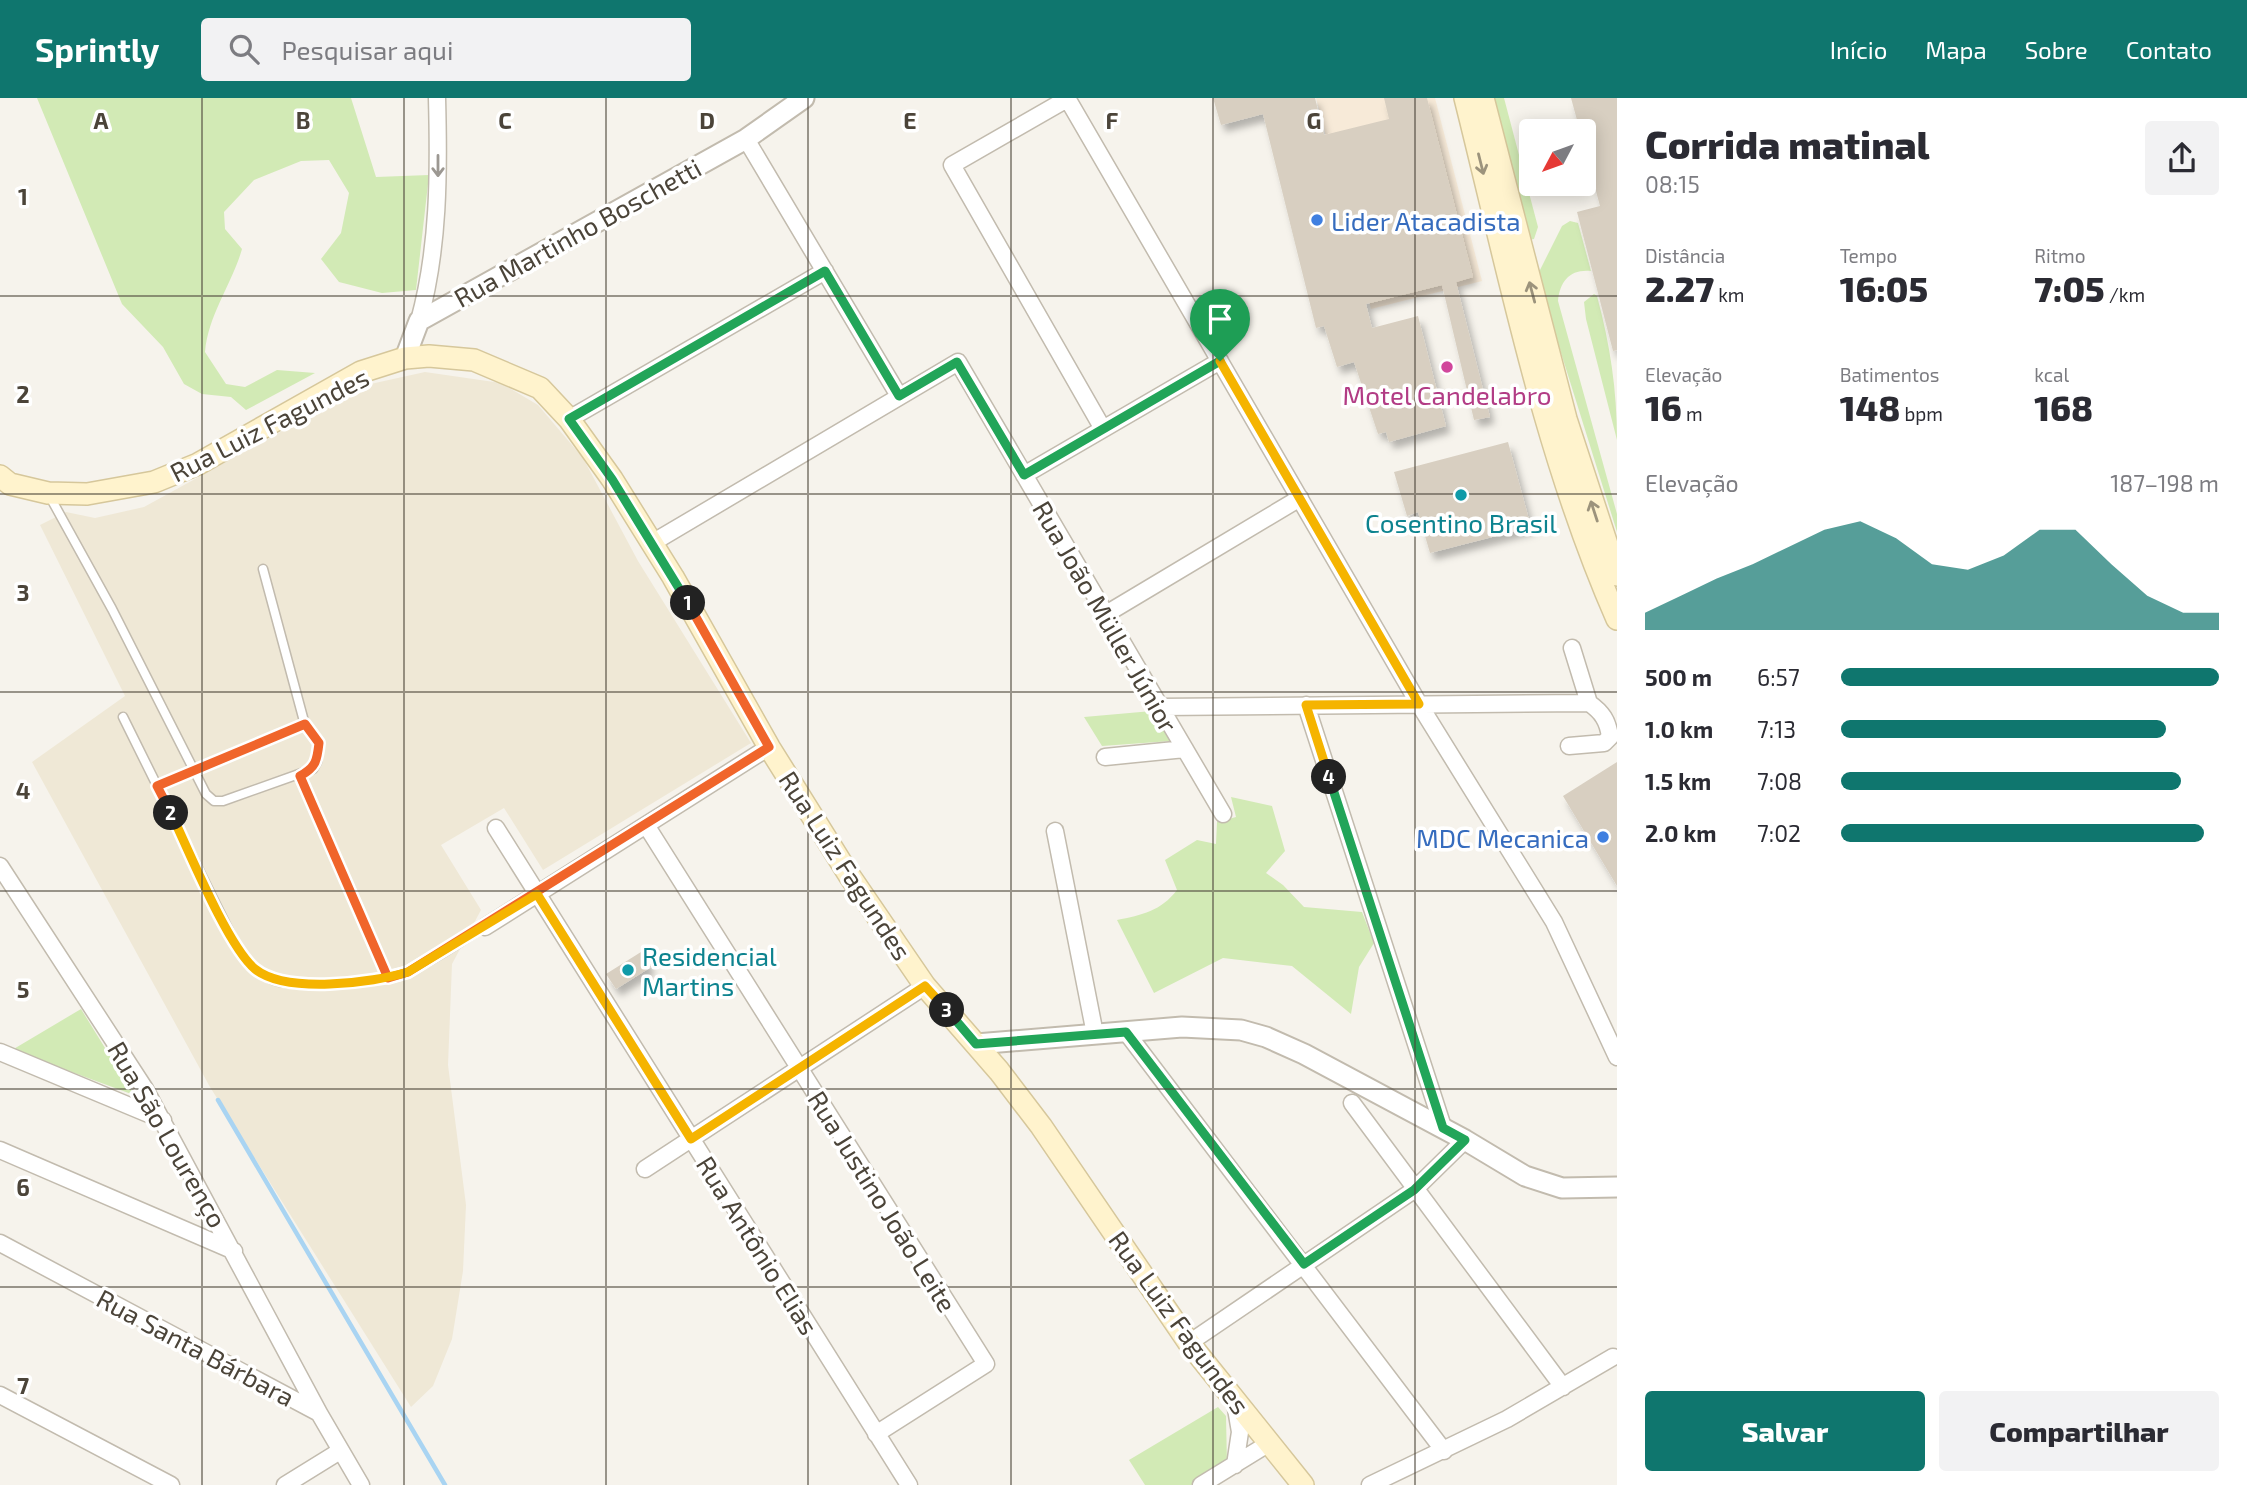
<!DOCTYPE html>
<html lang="pt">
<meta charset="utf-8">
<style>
:root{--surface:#fff;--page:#f2f2f3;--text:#2b2b33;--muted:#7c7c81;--accent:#0f766e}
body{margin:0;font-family:"Exo 2",sans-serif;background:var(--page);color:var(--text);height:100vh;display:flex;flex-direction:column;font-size:26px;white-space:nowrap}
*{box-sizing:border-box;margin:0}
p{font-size:23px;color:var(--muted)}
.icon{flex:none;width:38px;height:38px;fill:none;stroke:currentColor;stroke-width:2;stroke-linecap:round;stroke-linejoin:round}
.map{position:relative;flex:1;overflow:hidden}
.side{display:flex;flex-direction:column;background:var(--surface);width:630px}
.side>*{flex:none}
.needle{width:46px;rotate:229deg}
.tools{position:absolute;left:1519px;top:21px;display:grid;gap:14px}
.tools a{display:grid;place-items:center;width:77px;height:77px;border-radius:7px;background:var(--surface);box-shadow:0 4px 18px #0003;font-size:35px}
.pin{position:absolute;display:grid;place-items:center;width:60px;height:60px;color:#fff;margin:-72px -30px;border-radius:50% 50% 50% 0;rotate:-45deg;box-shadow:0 0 7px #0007}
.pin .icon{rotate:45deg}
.km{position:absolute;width:35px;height:35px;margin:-18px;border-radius:50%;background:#222;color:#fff;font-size:19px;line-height:35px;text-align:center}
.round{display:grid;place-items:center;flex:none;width:74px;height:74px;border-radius:7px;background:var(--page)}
.overview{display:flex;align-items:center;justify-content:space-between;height:119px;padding:0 28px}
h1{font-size:38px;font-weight:800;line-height:52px}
.figures{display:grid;grid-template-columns:repeat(3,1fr);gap:10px;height:119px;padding:7px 28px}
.figures div{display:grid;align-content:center}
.figures b{font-size:35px;font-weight:800}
.figures small{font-size:19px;font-weight:400}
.figures p{font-size:19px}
.chart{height:196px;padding:14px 28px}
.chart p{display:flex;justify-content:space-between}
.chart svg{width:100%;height:126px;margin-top:7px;fill:var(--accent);opacity:.7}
.action{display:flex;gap:14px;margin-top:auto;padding:14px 28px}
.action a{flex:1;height:80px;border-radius:7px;background:var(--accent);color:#fff;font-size:28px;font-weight:800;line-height:80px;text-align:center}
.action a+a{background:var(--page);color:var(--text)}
ul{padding:0 28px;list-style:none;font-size:23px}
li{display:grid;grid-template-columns:112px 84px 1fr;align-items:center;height:52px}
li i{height:18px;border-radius:9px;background:var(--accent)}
header{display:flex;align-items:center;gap:42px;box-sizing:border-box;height:98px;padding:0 35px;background:var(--accent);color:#fff}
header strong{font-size:33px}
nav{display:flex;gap:38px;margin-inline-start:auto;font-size:24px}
.search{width:490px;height:63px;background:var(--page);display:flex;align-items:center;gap:18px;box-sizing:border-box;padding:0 24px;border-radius:7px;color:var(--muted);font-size:26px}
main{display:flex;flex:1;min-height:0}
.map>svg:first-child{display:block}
.commercial{fill:#f7ead8}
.education{fill:#efe8d6}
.green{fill:#d2eab5}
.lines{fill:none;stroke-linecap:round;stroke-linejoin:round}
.stream{stroke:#a9d4f2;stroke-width:4.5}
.building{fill:#d8cfc1;filter:url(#shadow)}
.service-casing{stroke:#c2bbae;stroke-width:11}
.minor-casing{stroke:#c2bbae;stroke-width:19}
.tertiary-casing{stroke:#c2bbae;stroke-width:23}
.secondary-casing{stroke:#d6c79b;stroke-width:24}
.service{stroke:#fff;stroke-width:8}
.minor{stroke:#fff;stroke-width:16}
.tertiary{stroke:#fff;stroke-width:19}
.secondary{stroke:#fff3cd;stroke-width:21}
.oneway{stroke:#9c937c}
.oneway2{stroke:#9c9892}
.split-1-casing{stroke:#fff;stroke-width:14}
.split-2-casing{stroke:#fff;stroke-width:14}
.split-3-casing{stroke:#fff;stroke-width:14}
.split-4-casing{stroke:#fff;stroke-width:14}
.split-5-casing{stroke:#fff;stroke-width:14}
.split-1{stroke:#22a559;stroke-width:9}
.split-2{stroke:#f0652b;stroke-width:9}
.split-3{stroke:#f5b400;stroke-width:9}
.split-4{stroke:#22a559;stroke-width:9}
.split-5{stroke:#f5b400;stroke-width:9}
.grid{fill:none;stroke:#4b4439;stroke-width:2;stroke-opacity:0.55}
.shop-dot{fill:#3f7fe0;stroke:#fff;stroke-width:2.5}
.hotel-dot{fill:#d1479c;stroke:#fff;stroke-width:2.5}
.culture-dot{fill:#0f9aa8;stroke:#fff;stroke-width:2.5}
.labels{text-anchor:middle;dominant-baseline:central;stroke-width:7;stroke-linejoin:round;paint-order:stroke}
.shop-label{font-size:26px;fill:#366cbe;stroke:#fff;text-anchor:start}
.street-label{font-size:26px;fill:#4b4439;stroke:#fff}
.hotel-label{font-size:26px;fill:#b23c85;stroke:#fff}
.culture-label{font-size:26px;fill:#0d838f;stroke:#fff}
.grid-label{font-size:23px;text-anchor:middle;font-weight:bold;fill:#4b4439;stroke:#fff;stroke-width:7;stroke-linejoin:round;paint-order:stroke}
</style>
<header>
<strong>Sprintly</strong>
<div class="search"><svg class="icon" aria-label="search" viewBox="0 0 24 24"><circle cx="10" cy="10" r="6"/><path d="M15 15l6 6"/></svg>Pesquisar aqui</div>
<nav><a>Início</a><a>Mapa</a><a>Sobre</a><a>Contato</a></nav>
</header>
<main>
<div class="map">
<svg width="1617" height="1387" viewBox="0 0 1617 1387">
<defs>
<filter id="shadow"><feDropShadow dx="4.5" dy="7" stdDeviation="3.5" flood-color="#0004"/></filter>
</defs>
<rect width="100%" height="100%" fill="#f6f3ec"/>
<!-- commercial -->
<path class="commercial" d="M1316,0H1435L1482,183L1371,211Z"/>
<!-- education -->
<path class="education" d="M425,274L501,285L538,307L583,360L638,463L751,645L543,772L504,710L441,747L481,812L452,866L448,967L466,1107L463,1173L452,1241L433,1288L411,1309L210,989L32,664L125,598L40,427L66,414L95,420L144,409L366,287Z"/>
<!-- green -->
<path class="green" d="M37,0H351L376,79L429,77L416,192L382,195L339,184L321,161L341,135L349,95L329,62L301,63L254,82L224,114L225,131L242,151C232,186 208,217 205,254L226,286L245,289L277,272L315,275L246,312L231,299L202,296L184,286L163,249L122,206Z
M1490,0H1504L1538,129L1534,141L1529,142Z
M1570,123L1578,125L1591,173C1570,171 1560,183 1558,203L1617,416V434L1537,178L1562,128Z
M1594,196L1597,198C1610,246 1617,292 1617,342L1586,221L1584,204Z
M1152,613L1171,643L1102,648L1084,619Z
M1231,699L1272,708L1285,753L1266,775L1283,787L1304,809L1362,814L1374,845L1359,869L1351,916L1292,868L1223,860L1154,895L1117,822C1142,817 1161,813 1177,792L1165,762L1197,742L1216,746L1217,724L1236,719Z
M81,911L134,997L12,952Z
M1218,1309L1226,1318L1227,1367L1191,1387H1145L1129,1362Z"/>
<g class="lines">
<!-- stream -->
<path class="stream" d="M218,1002L445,1387"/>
</g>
<!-- building -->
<path class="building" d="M1213,0H1315L1324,37L1389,21L1384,0H1427L1473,179L1456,184L1490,319L1474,322L1442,187L1366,206L1372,230L1418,218L1446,328L1389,344L1386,334L1378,336L1354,264L1337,269L1324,228L1316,230L1263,16L1221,27Z
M1571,0H1617V252L1613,253L1577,114L1600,108L1584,48V33H1580Z
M1508,344L1531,429L1430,455L1418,414L1407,418L1394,374Z
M1617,664V788L1563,698Z
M641,854L651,869L616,891L606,876Z"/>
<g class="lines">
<!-- service casing -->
<g class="service-casing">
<path id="service" d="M49,397L112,511L206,696L214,703H223L313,671L317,664L319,645L305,627
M123,619L238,851C248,863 258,876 273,882C295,891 384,883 406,874C433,864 460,843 485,829
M300,678L388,880
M157,688L305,627L263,471"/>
</g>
<!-- minor casing -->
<g class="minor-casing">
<path id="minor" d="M1067,0L1419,606L1554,824L1617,959
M1067,1L952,67L1103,331
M746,41L899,298
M419,223C439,150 439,75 437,0
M569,321L825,173
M1024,377L1220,263
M652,445L958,264L1223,716
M1106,516L1300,400
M1572,550L1589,605
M1306,607L1443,1029
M1160,609L1589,605C1602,614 1608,623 1610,639L1604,645L1569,648
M1105,659L1185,651
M646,727L986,1266L876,1336
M496,730L909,1387
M1055,733L1095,936
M0,768L145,991L319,1315
M485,829L769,649
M1126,934L1444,1353
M0,954L163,1022
M1352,1005L1563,1289
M0,1052L234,1153
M645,1071L925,888
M0,1145L319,1315L361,1387
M1189,1245L1414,1092L1465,1042
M0,1297L171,1387
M1235,1367L1240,1334L1235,1305
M285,1387L340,1353
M1201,1387L1271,1344
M1370,1387L1507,1321L1613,1259"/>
</g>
<!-- tertiary casing -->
<g class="tertiary-casing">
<path id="tertiary" d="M405,260L419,223L746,41L804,0
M976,946L1182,929L1241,932L1266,939L1304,956L1465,1042L1525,1078L1562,1090L1617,1089"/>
</g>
<!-- secondary casing -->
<g class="secondary-casing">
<path id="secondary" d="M1465,0C1509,175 1544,355 1617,521
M1483,0L1566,321L1617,477
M0,378L10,386L48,395L87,396L154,384L198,366L361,274L405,260L429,258L474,262L540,290L569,321L612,381L673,479L769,649L849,777L925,888L999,973L1041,1028L1189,1245L1303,1387"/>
</g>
<!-- service -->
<use href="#service" class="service"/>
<!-- minor -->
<use href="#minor" class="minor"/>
<!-- tertiary -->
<use href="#tertiary" class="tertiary"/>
<!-- secondary -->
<use href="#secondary" class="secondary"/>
</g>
<!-- one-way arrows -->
<defs><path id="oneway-shaft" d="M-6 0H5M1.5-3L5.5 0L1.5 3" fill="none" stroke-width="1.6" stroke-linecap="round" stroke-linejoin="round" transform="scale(1.75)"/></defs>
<g class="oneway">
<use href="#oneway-shaft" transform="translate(1481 66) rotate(76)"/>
<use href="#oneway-shaft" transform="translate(1532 194) rotate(-105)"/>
<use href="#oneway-shaft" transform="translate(1594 413) rotate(-108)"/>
</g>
<use class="oneway2" href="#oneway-shaft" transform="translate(438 68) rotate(90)"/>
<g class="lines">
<!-- split-1 casing -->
<g class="split-1-casing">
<path id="split-1" d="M688,505L612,381L569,321L825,173L899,298L957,264L1024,377L1220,263"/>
</g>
<!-- split-2 casing -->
<g class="split-2-casing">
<path id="split-2" d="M171,715L157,688L305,626L319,645C317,663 316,669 300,678L388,880L408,874L769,649L688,505"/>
</g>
<!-- split-3 casing -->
<g class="split-3-casing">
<path id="split-3" d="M171,715C188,751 228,849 255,871C286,896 372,885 408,874L537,796L691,1041L925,888L947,912"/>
</g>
<!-- split-4 casing -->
<g class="split-4-casing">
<path id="split-4" d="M947,912L976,946L1126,934L1304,1166L1414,1092L1465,1042L1443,1030L1329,679"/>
</g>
<!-- split-5 casing -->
<g class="split-5-casing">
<path id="split-5" d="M1220,263L1419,606L1306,607L1329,679"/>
</g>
<!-- split-1 -->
<use href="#split-1" class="split-1"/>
<!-- split-2 -->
<use href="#split-2" class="split-2"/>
<!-- split-3 -->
<use href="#split-3" class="split-3"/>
<!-- split-4 -->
<use href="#split-4" class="split-4"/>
<!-- split-5 -->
<use href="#split-5" class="split-5"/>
</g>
<!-- grid -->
<path class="grid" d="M202,0V1387M404,0V1387M606,0V1387M808,0V1387M1011,0V1387M1213,0V1387M1415,0V1387M0,198H1617M0,396H1617M0,594H1617M0,793H1617M0,991H1617M0,1189H1617"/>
<!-- markers -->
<g class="shop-dot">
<circle cx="1317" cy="122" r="7"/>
<circle cx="1603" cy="739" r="7"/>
</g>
<circle class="hotel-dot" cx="1447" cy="269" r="7"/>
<g class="culture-dot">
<circle cx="1461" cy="397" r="7"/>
<circle cx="628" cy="872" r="7"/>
</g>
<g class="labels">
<!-- shop labels -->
<g class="shop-label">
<text x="1331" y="122">Lider Atacadista</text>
<text x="1589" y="739" text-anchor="end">MDC Mecanica</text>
</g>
<!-- street labels -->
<g class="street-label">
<text transform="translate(577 134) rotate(-29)">Rua Martinho Boschetti</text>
<text transform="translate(269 326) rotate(-27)">Rua Luiz Fagundes</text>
<text transform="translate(1106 518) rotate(60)">Rua João Müller Júnior</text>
<text transform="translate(846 767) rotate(57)">Rua Luiz Fagundes</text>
<text transform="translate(168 1036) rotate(60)">Rua São Lourenço</text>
<text transform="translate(883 1103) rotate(58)">Rua Justino João Leite</text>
<text transform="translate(758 1147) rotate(58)">Rua Antônio Elias</text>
<text transform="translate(1180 1224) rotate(54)">Rua Luiz Fagundes</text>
<text transform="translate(196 1249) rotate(28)">Rua Santa Bárbara</text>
</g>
<!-- hotel labels -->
<g class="hotel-label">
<text x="1447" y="296">Motel Candelabro</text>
</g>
<!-- culture labels -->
<g class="culture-label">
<text x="1461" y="424">Cosentino Brasil</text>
<text x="642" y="857" text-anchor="start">Residencial<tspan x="642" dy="30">Martins</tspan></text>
</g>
</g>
<g class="grid-label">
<text x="101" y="31">A</text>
<text x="303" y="31">B</text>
<text x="505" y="31">C</text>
<text x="707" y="31">D</text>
<text x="910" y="31">E</text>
<text x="1112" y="31">F</text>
<text x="1314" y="31">G</text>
<text x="23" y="107">1</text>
<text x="23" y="305">2</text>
<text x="23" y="503">3</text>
<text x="23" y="701">4</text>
<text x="23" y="900">5</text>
<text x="23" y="1098">6</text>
<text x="23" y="1296">7</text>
</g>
</svg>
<div class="tools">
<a><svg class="needle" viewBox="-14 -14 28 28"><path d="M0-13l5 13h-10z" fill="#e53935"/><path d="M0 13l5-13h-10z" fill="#7c7c81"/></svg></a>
</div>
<div class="pin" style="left:1220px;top:263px;background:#1e9e55"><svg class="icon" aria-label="arrive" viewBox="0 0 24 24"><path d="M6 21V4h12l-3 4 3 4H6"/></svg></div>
<b class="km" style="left:688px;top:505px">1</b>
<b class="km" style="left:171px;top:715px">2</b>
<b class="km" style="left:947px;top:912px">3</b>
<b class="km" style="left:1329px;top:679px">4</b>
</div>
<section class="side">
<div class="overview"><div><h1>Corrida matinal</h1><p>08:15</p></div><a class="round"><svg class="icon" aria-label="share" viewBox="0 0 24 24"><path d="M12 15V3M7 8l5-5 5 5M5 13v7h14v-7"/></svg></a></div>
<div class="figures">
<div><p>Distância</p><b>2.27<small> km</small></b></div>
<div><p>Tempo</p><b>16:05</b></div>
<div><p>Ritmo</p><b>7:05<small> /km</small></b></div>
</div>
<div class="figures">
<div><p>Elevação</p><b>16<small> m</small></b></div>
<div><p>Batimentos</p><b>148<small> bpm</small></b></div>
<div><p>kcal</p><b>168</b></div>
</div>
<div class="chart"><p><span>Elevação</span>187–198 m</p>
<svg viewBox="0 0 160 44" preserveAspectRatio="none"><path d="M0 44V38L10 32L20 26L30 21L40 15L50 9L60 6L70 12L80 21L90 23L100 18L110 9L120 9L130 21L140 32L150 38L160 38V44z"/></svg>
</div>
<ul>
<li><b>500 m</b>6:57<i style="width:100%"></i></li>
<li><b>1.0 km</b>7:13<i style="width:86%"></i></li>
<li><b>1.5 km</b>7:08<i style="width:90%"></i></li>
<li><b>2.0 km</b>7:02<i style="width:96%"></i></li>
</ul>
<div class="action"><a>Salvar</a><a>Compartilhar</a></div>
</section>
</main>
